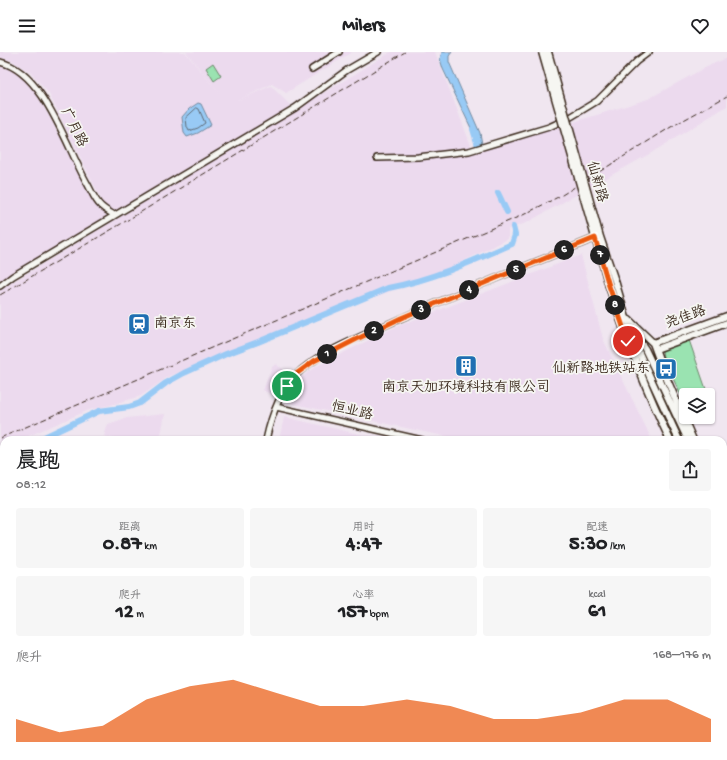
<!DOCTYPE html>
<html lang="zh">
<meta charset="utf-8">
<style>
:root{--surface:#fff;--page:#f6f6f6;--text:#202124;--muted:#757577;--accent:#ea580c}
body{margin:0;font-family:"Gochi Hand","LXGW WenKai TC",sans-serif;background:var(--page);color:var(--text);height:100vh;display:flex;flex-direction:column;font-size:15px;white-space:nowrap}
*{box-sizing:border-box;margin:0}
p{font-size:13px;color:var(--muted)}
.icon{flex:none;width:22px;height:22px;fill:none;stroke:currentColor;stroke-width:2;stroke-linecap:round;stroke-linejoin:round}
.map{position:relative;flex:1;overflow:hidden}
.panel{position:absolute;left:0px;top:384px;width:727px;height:324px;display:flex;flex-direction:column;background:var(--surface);border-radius:12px 12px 0 0;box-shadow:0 1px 3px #0004}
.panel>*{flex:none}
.tools{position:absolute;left:679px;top:336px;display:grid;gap:8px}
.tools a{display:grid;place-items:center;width:36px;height:36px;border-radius:4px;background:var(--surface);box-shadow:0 1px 3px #0004;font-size:20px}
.pin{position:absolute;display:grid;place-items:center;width:34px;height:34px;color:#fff;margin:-17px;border:2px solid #fff;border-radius:50%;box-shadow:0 1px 4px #0007}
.km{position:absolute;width:20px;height:20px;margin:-10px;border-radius:50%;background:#222;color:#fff;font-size:11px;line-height:20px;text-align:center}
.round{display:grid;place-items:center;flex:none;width:42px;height:42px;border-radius:4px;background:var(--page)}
.headline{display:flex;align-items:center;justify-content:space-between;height:68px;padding:0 16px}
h1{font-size:22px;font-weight:700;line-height:30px}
.metrics{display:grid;grid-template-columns:repeat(3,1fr);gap:6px;height:68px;padding:4px 16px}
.metrics div{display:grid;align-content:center;border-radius:4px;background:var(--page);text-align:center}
.metrics b{font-size:20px;font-weight:700}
.metrics small{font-size:11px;font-weight:400}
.metrics p{font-size:11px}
.chart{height:112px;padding:8px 16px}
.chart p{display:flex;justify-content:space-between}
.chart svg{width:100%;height:72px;margin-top:4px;fill:var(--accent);opacity:.7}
header{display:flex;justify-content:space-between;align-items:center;height:52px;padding:0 16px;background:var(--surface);font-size:18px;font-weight:700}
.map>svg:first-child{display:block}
.built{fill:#ecdaee}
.green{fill:#9ae3b1;stroke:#6a8668}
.water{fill:#98caf5;stroke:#738a9f}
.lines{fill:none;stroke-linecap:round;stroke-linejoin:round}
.shore{stroke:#606a74;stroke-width:1}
.river{stroke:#98caf5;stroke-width:6}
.major-tunnel{stroke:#ccc0c6;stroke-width:6;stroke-dasharray:6 3;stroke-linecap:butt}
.minor-casing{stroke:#3b2a1e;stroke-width:8}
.major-casing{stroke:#3b2a1e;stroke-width:9}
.minor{stroke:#f6f6f2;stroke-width:5}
.major{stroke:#f6f6f2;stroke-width:6}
.rail{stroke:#3b2a1e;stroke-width:1;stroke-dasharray:6 3;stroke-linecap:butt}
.major-bridge-casing{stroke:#3b2a1e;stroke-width:9;stroke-linecap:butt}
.major-bridge{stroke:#f6f6f2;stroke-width:6}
.route-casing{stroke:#fff;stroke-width:8}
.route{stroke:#ea580c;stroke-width:5}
.labels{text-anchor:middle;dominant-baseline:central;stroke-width:3.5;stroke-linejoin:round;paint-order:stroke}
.street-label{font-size:14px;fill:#3b2a1e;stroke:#f6f6f2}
.poi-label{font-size:14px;fill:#3b2a1e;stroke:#f6f6f2;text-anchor:start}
</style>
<header><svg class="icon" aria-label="menu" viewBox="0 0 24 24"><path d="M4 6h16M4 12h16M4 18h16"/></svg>Milers<svg class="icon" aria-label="heart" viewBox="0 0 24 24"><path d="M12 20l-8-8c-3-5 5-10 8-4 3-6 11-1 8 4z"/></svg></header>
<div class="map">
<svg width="727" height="708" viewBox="0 0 727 708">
<rect width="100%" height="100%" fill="#f0e6f0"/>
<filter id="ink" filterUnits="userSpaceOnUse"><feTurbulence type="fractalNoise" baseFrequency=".025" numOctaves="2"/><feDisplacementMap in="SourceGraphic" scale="8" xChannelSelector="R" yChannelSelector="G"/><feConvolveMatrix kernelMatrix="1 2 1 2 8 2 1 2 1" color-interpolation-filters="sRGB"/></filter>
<g filter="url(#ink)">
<!-- built -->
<path class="built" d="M0,0H185L220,42L186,0H352L286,41L272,32L238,48L271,34L293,56L185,121L116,159L104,153L49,42L32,22L11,8L0,6Z
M391,0H435L473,99L487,97L648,47L708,14L727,6V54L651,101L526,171L508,177V187L432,225L327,261L168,325L141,344L111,353L89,358L19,388H4V398L0,400V238Z
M0,12L18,21L31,33L43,53L80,123L108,166L0,232Z
M581,203L603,287L652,388H462L285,350L297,328L315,315L393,276Z
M276,312L286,320L270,342L263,338L272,315Z
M165,362L160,388H119L104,384L108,372L127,366Z
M284,365L385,388H279Z
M723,525L727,533V649L723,648Z
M0,604H4V704H40V708H0Z
M723,701L727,703V708H452L453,704H723Z
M216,704H433L432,708H215Z"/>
<!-- green -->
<path class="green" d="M213,11L221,24L214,29L206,16Z
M689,288L708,343H686V354L663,305L662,299L665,295Z"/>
<!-- water -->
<path class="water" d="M442,0H452L449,4V10L480,81L482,92L480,95L443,17L440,7Z
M198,51L201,52L211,73L198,81L187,85L184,81L182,65L189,57Z"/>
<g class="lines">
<!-- shore -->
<path class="shore" d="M197,56L199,57L205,71L198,76L189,79L187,75L186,66Z"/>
<!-- river -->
<path class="river" d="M473,77L478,94
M498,141L507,160
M38,388L99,359L129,355L140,351L166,331L184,321L226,302L258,290L388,236C431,228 471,210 512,192L515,183L513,175
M0,410L4,407"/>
<!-- major-tunnel -->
<path class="major-tunnel" d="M723,671L727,673
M723,681L727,682"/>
<!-- minor casing -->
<g class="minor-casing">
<path id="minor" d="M0,10C44,20 66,94 87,131C91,138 95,149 101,154C105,158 110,160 114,163
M312,17L339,0
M377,106L418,105L469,99L549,75L569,66L597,49L637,9L649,0
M0,234L13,224L295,56L347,18L378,0
M276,355L422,388
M266,388C271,365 279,340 296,323C314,304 351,289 375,278C447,245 522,216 595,186
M0,489L4,490
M0,506L4,507
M199,708L200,704
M444,708V704"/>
</g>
<!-- major casing -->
<g class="major-casing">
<path id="major" d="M616,232L626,266L633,280L645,297L688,388
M609,234C626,286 646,338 670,388
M629,268L653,291L663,318L693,388
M628,277L679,388
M653,291L727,264
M656,297L727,271
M723,454L727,463
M723,462L727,470
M0,495L4,496
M723,498L727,507
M0,501L4,502
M723,658L727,659
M723,665L727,666
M723,691L727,692"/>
</g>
<!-- minor -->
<use href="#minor" class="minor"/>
<!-- major -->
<use href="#major" class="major"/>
<!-- rail -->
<path class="rail" d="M0,243L126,169L405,0
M0,386L523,163L562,143L671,75L727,44"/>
<!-- major-bridge casing -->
<g class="major-bridge-casing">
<path id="major-bridge" d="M542,0L609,234
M548,0L600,185L616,232
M723,483L727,491"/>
</g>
<!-- major-bridge -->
<use href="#major-bridge" class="major-bridge"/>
</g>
</g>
<g class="lines" filter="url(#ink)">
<!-- route casing -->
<g class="route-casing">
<path id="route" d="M287,334L296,322L314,309L357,287L401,266L499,225L595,186L609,234L628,289"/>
</g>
<!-- route -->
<use href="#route" class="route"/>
</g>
<!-- icons -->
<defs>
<g id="station-square" transform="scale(1.15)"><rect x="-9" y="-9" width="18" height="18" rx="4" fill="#1f6fb2" stroke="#f6f6f2"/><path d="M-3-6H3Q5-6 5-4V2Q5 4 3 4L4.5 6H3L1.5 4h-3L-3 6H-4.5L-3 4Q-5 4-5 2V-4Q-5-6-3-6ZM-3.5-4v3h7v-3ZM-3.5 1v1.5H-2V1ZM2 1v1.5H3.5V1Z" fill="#fff"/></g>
<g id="building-square" transform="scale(1.15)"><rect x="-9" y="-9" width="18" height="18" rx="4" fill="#1f6fb2" stroke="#f6f6f2"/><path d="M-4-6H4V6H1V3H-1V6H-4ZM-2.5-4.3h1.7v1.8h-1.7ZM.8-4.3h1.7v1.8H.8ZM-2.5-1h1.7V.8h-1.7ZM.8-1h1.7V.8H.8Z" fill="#fff"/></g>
<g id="bus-square" transform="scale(1.15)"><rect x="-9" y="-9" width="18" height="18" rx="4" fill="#1f6fb2" stroke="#f6f6f2"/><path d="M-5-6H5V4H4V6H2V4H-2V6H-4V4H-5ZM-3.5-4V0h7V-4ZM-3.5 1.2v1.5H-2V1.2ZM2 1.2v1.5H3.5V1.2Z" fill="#fff"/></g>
</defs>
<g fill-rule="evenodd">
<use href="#station-square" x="139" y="272"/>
<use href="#building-square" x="466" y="314"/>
<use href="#bus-square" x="666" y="317"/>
</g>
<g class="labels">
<!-- street labels -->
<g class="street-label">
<text transform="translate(73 76) rotate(63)">广月路</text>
<text transform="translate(596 130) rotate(74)">仙新路</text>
<text transform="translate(686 266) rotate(-20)">尧佳路</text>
<text transform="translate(352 360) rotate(13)">恒业路</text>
</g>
<!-- poi labels -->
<g class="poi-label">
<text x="154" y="272">南京东</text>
<text x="650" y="317" text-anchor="end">仙新路地铁站东</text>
<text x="466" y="336" text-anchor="middle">南京天加环境科技有限公司</text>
</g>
</g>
</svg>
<div class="tools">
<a><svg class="icon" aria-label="layers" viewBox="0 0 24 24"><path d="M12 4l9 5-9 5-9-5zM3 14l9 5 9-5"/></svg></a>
</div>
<div class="pin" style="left:287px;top:334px;background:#1e9e55"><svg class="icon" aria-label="arrive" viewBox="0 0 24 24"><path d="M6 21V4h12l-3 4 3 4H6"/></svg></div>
<div class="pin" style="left:628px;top:289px;background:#d93025"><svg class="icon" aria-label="check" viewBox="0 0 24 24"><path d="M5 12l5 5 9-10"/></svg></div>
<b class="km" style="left:327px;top:302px">1</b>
<b class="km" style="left:374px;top:279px">2</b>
<b class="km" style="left:421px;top:258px">3</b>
<b class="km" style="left:469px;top:238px">4</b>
<b class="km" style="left:516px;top:218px">5</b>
<b class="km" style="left:564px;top:198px">6</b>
<b class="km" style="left:600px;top:203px">7</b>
<b class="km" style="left:615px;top:253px">8</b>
<section class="panel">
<div class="headline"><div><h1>晨跑</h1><p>08:12</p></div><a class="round"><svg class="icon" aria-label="share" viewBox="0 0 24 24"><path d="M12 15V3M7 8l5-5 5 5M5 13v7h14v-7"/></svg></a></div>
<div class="metrics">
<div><p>距离</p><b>0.87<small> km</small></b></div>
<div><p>用时</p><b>4:47</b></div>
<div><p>配速</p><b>5:30<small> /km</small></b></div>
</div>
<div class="metrics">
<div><p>爬升</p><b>12<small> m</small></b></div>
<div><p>心率</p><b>157<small> bpm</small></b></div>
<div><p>kcal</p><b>61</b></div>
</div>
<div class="chart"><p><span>爬升</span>168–176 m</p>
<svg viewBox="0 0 160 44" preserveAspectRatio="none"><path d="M0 44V30L10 38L20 34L30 18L40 10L50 6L60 14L70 22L80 22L90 18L100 22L110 30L120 30L130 26L140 18L150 18L160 30V44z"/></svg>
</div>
</section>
</div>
